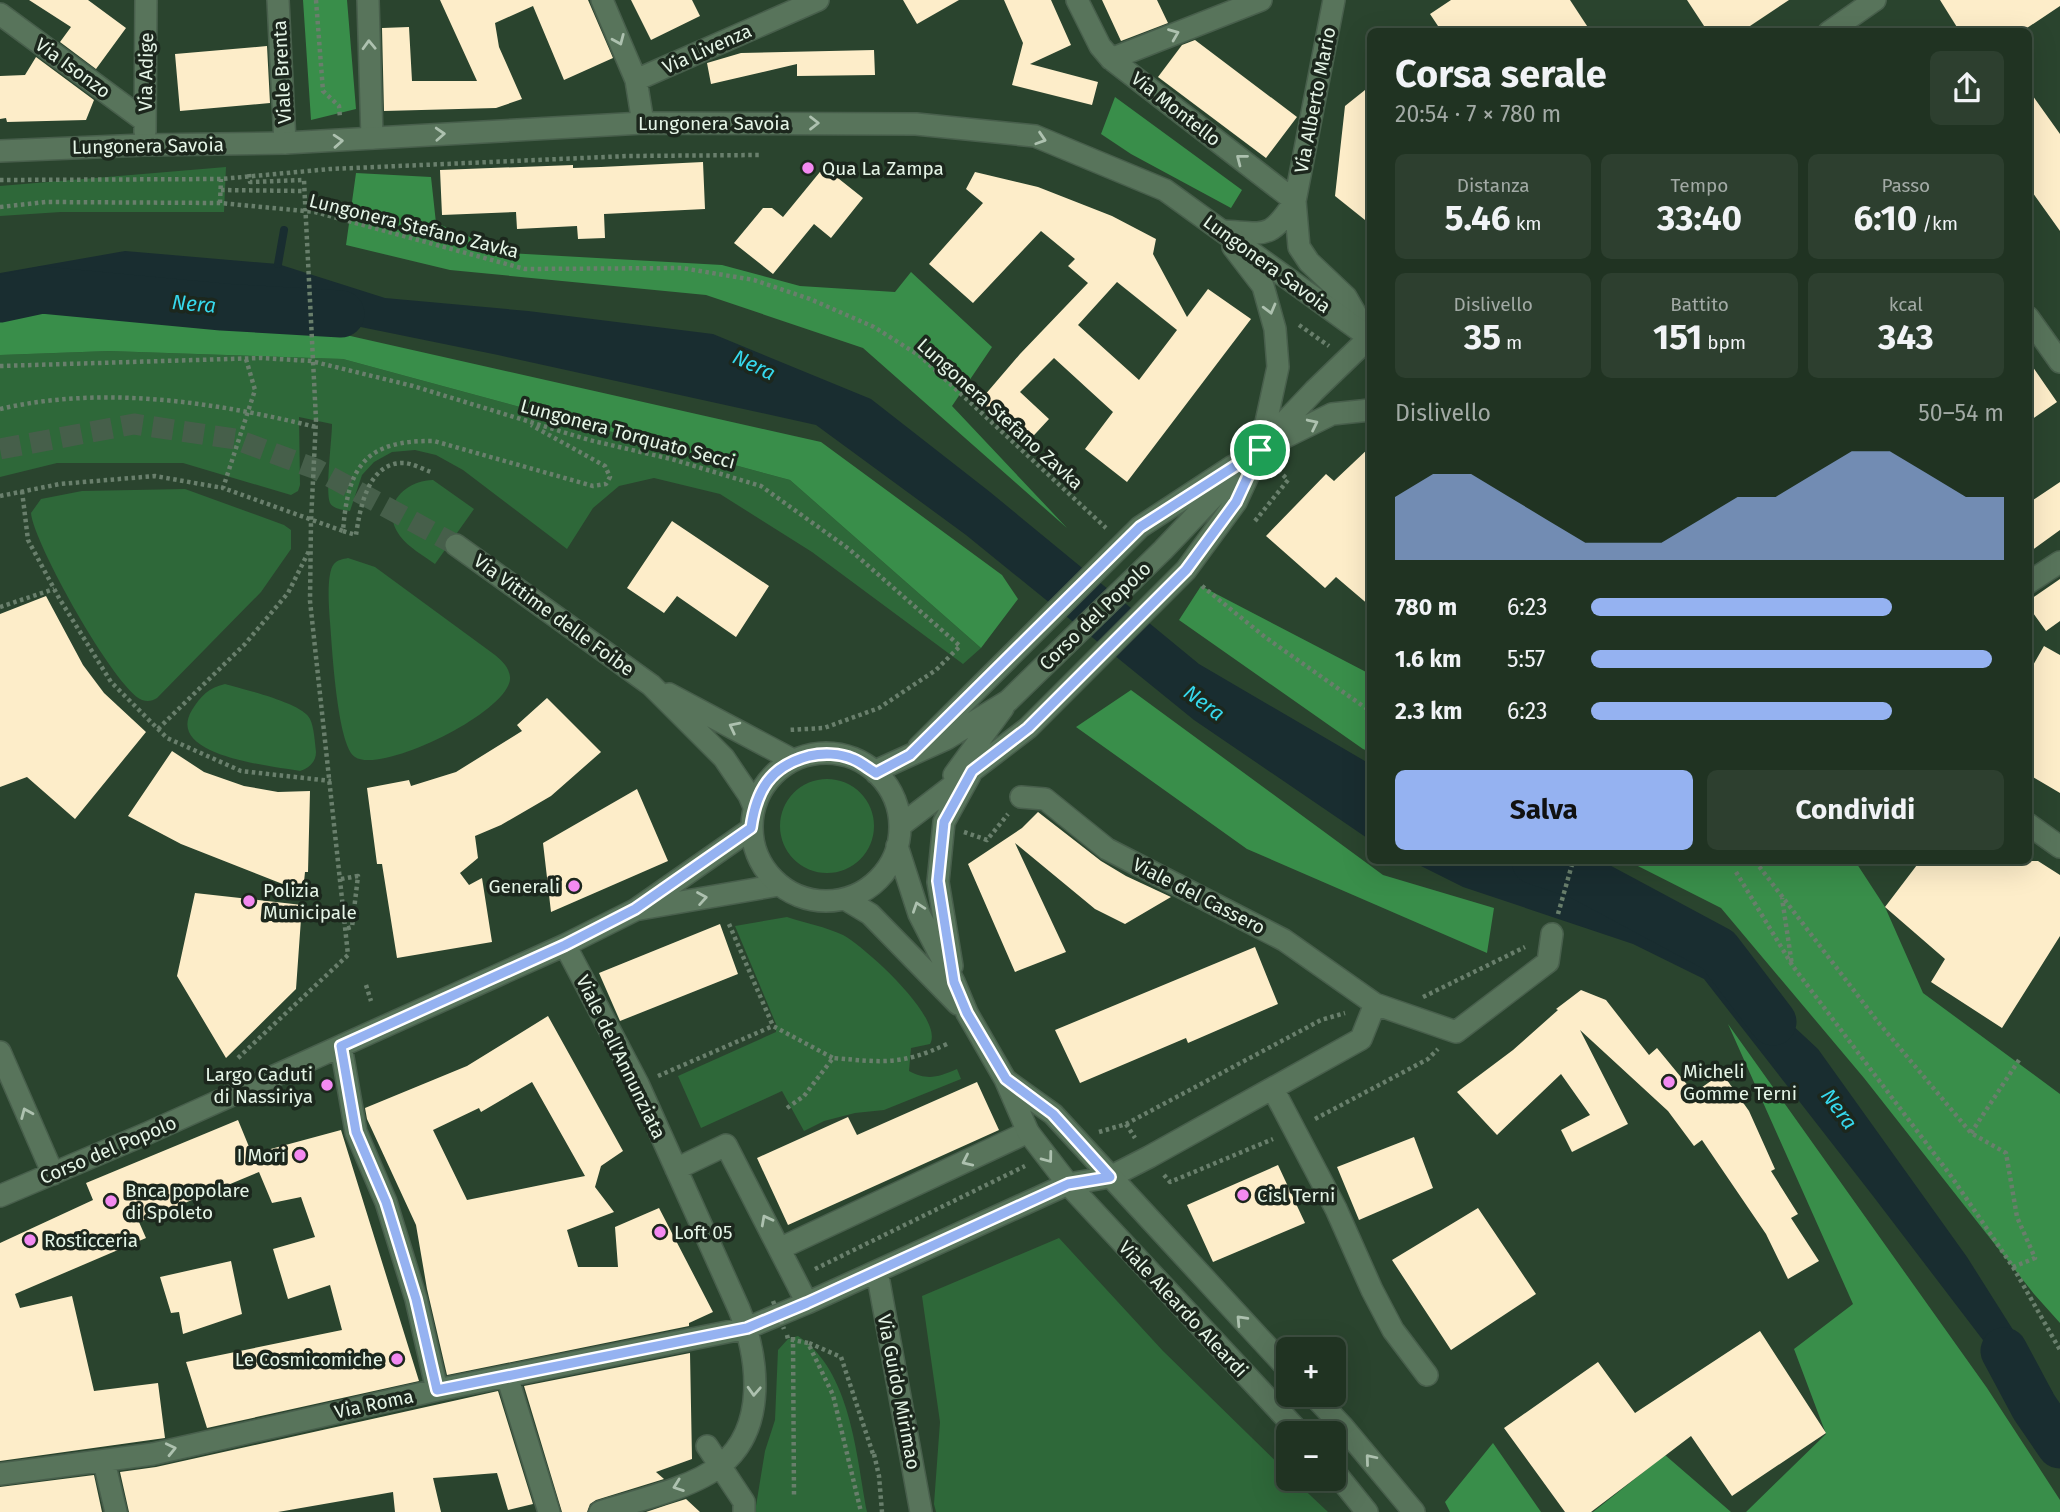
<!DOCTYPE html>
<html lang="it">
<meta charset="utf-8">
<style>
:root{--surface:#203322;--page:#2d3f2f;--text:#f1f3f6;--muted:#a2aaa5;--line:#3d4e40;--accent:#95b2f1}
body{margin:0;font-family:"Fira Sans",sans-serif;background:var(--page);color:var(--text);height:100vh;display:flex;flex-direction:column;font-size:26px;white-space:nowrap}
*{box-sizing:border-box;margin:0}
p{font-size:23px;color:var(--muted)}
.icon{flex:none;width:38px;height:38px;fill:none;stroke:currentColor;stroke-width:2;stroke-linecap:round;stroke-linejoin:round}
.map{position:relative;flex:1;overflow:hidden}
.drawer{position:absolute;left:1367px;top:28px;width:665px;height:836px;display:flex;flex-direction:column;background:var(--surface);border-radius:10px;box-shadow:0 7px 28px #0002,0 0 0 2px var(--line)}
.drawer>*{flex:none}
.controls{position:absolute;left:1276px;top:1337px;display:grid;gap:14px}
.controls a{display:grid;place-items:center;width:70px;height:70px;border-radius:10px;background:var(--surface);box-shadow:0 7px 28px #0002,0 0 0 2px var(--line);font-size:35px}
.pin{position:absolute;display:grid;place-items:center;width:60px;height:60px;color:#fff;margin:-30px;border:4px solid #fff;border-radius:50%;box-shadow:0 2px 7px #0007}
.round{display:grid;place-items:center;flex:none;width:74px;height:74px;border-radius:10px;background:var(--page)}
.head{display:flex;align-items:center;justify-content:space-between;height:119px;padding:0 28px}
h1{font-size:38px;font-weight:700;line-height:52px}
.metrics{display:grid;grid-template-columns:repeat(3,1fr);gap:10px;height:119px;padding:7px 28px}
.metrics div{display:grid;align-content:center;border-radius:10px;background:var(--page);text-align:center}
.metrics b{font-size:35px;font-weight:700}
.metrics small{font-size:19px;font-weight:400}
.metrics p{font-size:19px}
.chart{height:196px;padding:14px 28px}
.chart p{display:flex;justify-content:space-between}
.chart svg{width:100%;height:126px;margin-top:7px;fill:var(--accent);opacity:.7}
.primary-button{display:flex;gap:14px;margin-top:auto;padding:14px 28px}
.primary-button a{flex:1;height:80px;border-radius:10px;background:var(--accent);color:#111;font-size:28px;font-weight:700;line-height:80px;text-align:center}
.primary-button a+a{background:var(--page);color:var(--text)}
ul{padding:0 28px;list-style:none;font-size:23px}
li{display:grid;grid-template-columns:112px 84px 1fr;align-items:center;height:52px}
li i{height:18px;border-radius:9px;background:var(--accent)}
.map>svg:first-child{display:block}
.green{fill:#2e6839}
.forest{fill:#398e4a}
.water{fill:#192d30}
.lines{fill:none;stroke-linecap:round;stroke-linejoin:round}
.stream{stroke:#192d30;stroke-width:8}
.river{stroke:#192d30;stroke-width:47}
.building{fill:#fdedc9;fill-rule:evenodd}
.secondary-tunnel{stroke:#465f4a;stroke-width:21;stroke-dasharray:21 10;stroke-linecap:butt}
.street-casing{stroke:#485f4c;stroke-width:24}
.secondary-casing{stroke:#485f4c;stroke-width:24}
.path{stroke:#697f6c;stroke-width:4.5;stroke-dasharray:3.5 3.5;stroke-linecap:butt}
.street{stroke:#58745b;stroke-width:21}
.secondary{stroke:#58745b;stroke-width:21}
.path-bridge{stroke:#697f6c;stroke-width:4.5;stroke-dasharray:3.5 3.5;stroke-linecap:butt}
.oneway{stroke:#adc1af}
.route-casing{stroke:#fff;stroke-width:14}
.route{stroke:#95b2f1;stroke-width:9}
.poi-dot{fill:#f38af1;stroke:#1c271d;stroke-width:2.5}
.labels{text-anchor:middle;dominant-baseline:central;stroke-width:7;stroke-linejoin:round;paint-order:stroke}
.street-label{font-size:19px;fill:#e5f5e7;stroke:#1c271d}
.poi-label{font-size:19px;fill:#e5f5e7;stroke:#1c271d;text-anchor:start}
.water-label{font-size:21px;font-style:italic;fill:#36d8ec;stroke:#1c271d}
</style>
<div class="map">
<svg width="2060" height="1512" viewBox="0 0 2060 1512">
<rect width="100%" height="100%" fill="#2a442e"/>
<!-- green -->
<path class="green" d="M226,167L224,212H61L0,216V186Z
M109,351L343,359L790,480L981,648L963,664L812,552L720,494L654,478L619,486L593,508L567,549L463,470L436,455L415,450L392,452L374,462L362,475L350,511C344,510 333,509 330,503C325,491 332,439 332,424L299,417L300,485L298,491L291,495L183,463H57L0,477V355Z
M433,480L474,509L435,564C424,556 408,547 400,536C379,507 403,481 433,480Z
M185,489L284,525L291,530V549L261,592L157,698C152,701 148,702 142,700C115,689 33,542 31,513L41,499L82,491Z
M348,558L375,567L495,655C502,661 509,667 510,677C513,710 382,775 355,757C337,745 332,645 330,622C329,609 326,573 334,564C337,560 343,559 348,558Z
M225,684C242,689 303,703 310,719C314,727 315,743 316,752C316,762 309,768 300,771C272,766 164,756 192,710C201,696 208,688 225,684Z
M780 826a47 47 0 1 1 94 0a47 47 0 1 1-94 0Z
M787,917C805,923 826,927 843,935C865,947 945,1019 930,1044L911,1048L909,1071C928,1081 938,1077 957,1069L961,1079L884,1110L855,1113L824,1121L804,1131L782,1091L701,1128L678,1076L776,1032V1024L735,926Z
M1059,1238L1163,1351L1288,1473V1479H1293L1328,1512H936L934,1504L940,1422L922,1296Z
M798,1336C851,1371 856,1454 867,1512H755L765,1451L775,1420L778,1350L788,1339Z"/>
<!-- forest -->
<path class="forest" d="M303,0H347L356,109L311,120Z
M1115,97L1242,190L1231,208L1131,154L1101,134Z
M356,173L431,177L436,223L508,253L722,265L800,286L895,292L911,272L992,347L952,406L1067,528L863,348L706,295L450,270L346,245Z
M222,307L821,442L1002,575L1018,599L981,648L790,480L343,359L109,351L0,355V321L19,313Z
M1201,586L1368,673L1370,675V752L1363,749L1179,620Z
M1131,690L1383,875L1494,908L1487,953L1247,849L1076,727Z
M1628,861H1855L1885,907L1923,993L2060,1094V1323L2034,1294L1864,1078L1721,908Z
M1728,1024L1987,1388L2060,1500V1512H1746L1826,1434L1794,1349L1853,1304Z
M1493,1443L1541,1512H1450L1445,1502Z
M1665,1455L1731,1512H1593Z"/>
<!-- water -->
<path class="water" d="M125,251L278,264L385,298L528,311L713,334L871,399L990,492L1199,664L1370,764V840L1194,720L966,535L816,425L498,355L214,297L69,304L0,313V273Z
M1411,861H1572L1657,899L1818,1049L1967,1257L2053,1393L2034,1407L1873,1196L1704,979L1633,944L1463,887Z"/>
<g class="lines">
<!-- stream -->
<path class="stream" d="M278,264L284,230"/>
<!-- river -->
<path class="river" d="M0,299L42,290L222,307L341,314
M1535,861L1582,877L1718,950L1773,1022
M2004,1351L2034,1407L2060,1445"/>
</g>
<!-- building -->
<path class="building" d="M29,0H88L126,28L96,69L60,42L71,27Z
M440,0H588L613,58L564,80L533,6L495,23L499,47L522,99L496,108L384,111L382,28L409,27L412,81H477Z
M631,0H692L700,16L651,40Z
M903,0H959L917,24Z
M1004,0H1051L1071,45L1030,64L1098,82L1092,105L1012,85L1023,43Z
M1102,0H1157L1168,23L1121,41Z
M1451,0H1570L1591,32H1442L1430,14Z
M1687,0H1789L1741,32H1708Z
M1940,0H2060V6L2021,32H1960Z
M1195,40L1297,117L1266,158L1158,77L1182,45Z
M267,46L270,103L180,111L175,54Z
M874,50L875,75L797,76V64L711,84L707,63L741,53Z
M36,57L94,100L86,120L7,122L6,118L0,119V76L25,75Z
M1370,86V224L1335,196L1345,106Z
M2028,89L2060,134V231L2028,186Z
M703,162L705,209L604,214L605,238L578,239L577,226L517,229L516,212L442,215L440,170L573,165V168L601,167Z
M824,167L863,198L831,238L814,224L773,274L734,243L763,208H772L783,217Z
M975,172L1038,187L1112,216L1156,239L1153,254L1187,317L1208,289L1251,319L1127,482L1085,449L1113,412L1054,358L1020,392L1049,419L1024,446L978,403L1020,354L1088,283L1068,266L1075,259L1041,231L973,303L929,264L983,203L966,189ZM1117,282L1177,330L1139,380L1078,325Z
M2028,360L2057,402L2028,422Z
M1370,447V606L1336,577L1325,588L1266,536L1326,474L1334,481Z
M2060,482V530L2028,553V499L2030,502Z
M672,521L769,586L736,637L677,596L664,613L627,588Z
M2060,579V621L2046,631L2028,606V601Z
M46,596L83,665L104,693L146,732L75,819L27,777L0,787V614Z
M2044,646L2060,655V793L2028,774V674Z
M547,698L601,752L551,796L501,825L475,836L478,858L460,873L469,885L482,878L492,942L397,958L382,864H377L367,788L409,780L411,786L456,772L522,731L517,725Z
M172,751L204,772L244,786L278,792L310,791L308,872H305L303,892L181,844L128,816Z
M637,789L668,861L551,912L543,843Z
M1038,812L1101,861L1126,876L1171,897L1125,924L1095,909L1015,843L1066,952L1015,972L968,864L1022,828Z
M1920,861H2038L2060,875V936L2002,1028L1931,982L1945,959L1885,907Z
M195,893L302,905L296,989L226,1058L177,976Z
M720,924L738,974L620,1021L599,973Z
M1255,947L1278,1004L1188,1043L1186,1038L1080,1083L1055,1030Z
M1581,990L1606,1000L1649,1055L1657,1048L1694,1093L1722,1073L1749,1111L1775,1169L1771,1171L1798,1214L1791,1218L1819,1261L1788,1279L1766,1234L1702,1140L1694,1146L1668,1111L1580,1030L1628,1124L1572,1152L1561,1130L1590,1115L1561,1074L1497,1135L1457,1092L1513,1050L1558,1010L1556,1009Z
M548,1016L623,1151L601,1166L595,1187L614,1212L567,1230L578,1267H618L615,1227L659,1208L713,1312L689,1323V1326L447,1375L427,1289L416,1225L367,1119L365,1108L467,1066ZM532,1082L585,1176L467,1200L433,1130L479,1108L481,1112Z
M977,1082L999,1130L788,1225L757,1158L848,1117L857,1135Z
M238,1120L252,1154L341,1130L419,1381L207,1428L186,1362L342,1330L330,1285L288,1299L273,1249L315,1237L301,1197L272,1203L259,1172L139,1222L146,1238L15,1294L20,1308L72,1296L94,1391L158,1383L165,1438L0,1461V1243L93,1200L86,1183Z
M1414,1137L1433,1188L1359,1220L1337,1167Z
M1278,1165L1305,1223L1213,1262L1187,1205Z
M1478,1208L1536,1294L1451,1350L1392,1260Z
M231,1261L242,1314L183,1334L179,1312L171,1313L160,1277Z
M1760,1331L1826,1433L1732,1496L1691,1436L1591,1512H1565L1504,1428L1598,1362L1635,1413Z
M690,1353L692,1459L656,1472L664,1479L596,1500L590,1504L587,1512H562L524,1386Z
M498,1391L533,1504L508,1510L497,1473L433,1478L441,1512H395L393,1492L278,1512H129L120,1472L156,1467Z
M94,1475L102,1512H0V1487Z
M686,1499L700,1512H646L667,1505Z"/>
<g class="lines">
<!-- secondary-tunnel -->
<path class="secondary-tunnel" d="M0,449L134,424L235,439L316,469L456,545"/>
<!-- street casing -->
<g class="street-casing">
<path id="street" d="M278,0L285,143
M368,0L372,138
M602,0L636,80
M1077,0L1100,46L1111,59L1295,201
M1334,0L1295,201L1299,247L1309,262L1346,297L1369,337
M0,14L145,121
M1111,59L1261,0
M643,123L636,80L818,0
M145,132L146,0
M1222,231C1266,233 1269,241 1295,201
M2028,317L2060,362
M2028,583L2060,562
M640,909L779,885
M565,945L638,1084L739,1309C759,1358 767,1428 721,1465C693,1488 635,1501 600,1512
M1375,1004L1456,1032L1548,962L1552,934
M341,1046L356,1132L386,1202L416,1299L437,1390
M0,1052L53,1174
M1273,1089L1336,1209L1372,1290L1393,1330L1427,1375
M676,1169L726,1145L807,1303
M0,1196L148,1133L565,945L635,910L751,829
M781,1248L1028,1132
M877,1271L921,1512
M507,1376L549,1512
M707,1446L744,1502V1512
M104,1462L116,1512
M0,1474L153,1454L437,1390L747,1328L807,1303L1068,1184L1110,1177L1149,1157L1361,1039L1375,1004L1284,940L1107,849L1045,799L1021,797"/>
</g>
<!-- secondary casing -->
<g class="secondary-casing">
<path id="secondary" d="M1829,32L1875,0
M0,151L144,145L285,143L643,123L916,124L1035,136L1165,190L1370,338
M1273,443L1332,414L1370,410
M456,545L651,685L724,758L749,795L754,807
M669,694L793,760
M919,747L1140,527L1233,466
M752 827a74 74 0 1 1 148 0a74 74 0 1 1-148 0Z
M876,773L882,768L946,739L1008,701L1163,550L1314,391L1370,337
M954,775L1003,708
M2028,824L2060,847
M900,826L1028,728L1186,570L1236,502L1260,450L1278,367L1275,329L1263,286L1233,247
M897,846L919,914L954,982L967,1013L1005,1079L1028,1132L1068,1184L1300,1433
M845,899L870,914L958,1004
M952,966L938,882L944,822L970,775
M1007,1081L1053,1114L1288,1369
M1313,1395L1343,1427L1414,1512
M1334,1471L1367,1512"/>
</g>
<!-- path -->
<path class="path" d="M316,0L323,91L339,106L340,118
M249,174L250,182L304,180L305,201
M0,180L221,179L330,169L628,156L759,155
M221,190L304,191
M220,203L221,179
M0,207L46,202L220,203L315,212L525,269L682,268L754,280L810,299L874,327L920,356L1106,528
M1299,325L1329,346
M246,359L255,390L223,488L343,531C348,466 365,440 434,441L593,486L606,484L610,477L605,466L531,425
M0,366L261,358L311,361L413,386L589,440L671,459L761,486L849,549L960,646L936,670L879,708L824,728L788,730
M0,409C104,385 214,402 316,427
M22,491L28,540L59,598L111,682L167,738L241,771L331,781
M0,496L60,484L155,476L223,488
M1255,521L1288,480L1277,469
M343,531L356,535C360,508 368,461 405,463C413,464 423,469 431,472
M1202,586L1265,637L1370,711
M0,607L54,589
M158,729L245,644L288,593L310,549
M964,832L987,840L1008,814
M1755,861L1878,1022L1971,1133L2006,1153L2017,1217L2035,1258L2013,1267L1951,1176L1792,965
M1736,872L1792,965L1782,898
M341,879L358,876L352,927L345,929
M1558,914L1573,861
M729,924L773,1026L833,1058
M366,985L371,1001
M1423,997L1525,947
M238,1058L348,955L310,601L311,521L316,420
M658,1076L773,1026
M787,1108L804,1096L833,1058C882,1062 900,1066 947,1044
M1315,1119L1428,1059L1438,1049
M1126,1124L1135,1138
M1099,1132L1126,1124L1321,1020L1345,1013
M1971,1133L2019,1060
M1164,1175L1170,1182L1273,1139
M2013,1267L2060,1350
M815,1269L1025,1166
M787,1335L788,1339L808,1343L833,1395L861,1512
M793,1337L794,1497
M809,1343L841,1357L874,1457
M874,1454L879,1476L882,1512"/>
<!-- street -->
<use href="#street" class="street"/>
<!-- secondary -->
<use href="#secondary" class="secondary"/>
<!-- path-bridge -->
<path class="path-bridge" d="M305,201L316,420
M773,1301L784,1329"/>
</g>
<!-- one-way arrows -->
<defs><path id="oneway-chevron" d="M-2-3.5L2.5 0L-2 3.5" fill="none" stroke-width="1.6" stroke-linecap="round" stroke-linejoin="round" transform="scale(1.75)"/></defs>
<g class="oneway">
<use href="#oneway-chevron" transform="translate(1174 34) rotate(-22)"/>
<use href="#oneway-chevron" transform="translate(619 40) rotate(67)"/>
<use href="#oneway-chevron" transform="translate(369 45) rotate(-92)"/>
<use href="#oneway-chevron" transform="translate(814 123)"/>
<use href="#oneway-chevron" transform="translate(440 134) rotate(-3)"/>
<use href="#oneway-chevron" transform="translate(1041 139) rotate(18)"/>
<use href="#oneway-chevron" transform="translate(338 141) rotate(-4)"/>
<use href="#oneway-chevron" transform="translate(1241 159) rotate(-142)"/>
<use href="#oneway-chevron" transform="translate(1270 309) rotate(75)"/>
<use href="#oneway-chevron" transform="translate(1313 424) rotate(-26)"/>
<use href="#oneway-chevron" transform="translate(734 727) rotate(-153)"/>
<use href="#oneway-chevron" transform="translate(702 898) rotate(-10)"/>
<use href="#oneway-chevron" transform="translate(918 907) rotate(-109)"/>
<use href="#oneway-chevron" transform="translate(26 1113) rotate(-113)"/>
<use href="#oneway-chevron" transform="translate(1048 1158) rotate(53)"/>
<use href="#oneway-chevron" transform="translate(967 1161) rotate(155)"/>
<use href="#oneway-chevron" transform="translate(766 1220) rotate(-118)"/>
<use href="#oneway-chevron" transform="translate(1241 1320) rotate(-133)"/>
<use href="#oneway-chevron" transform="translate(754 1391) rotate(93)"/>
<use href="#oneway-chevron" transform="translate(171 1449) rotate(-13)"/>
<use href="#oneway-chevron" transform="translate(1370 1459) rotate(-130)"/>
<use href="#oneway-chevron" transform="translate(678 1486) rotate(160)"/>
</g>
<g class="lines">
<!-- route casing -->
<g class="route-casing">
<path id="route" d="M1260,450L1236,502L1186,570L1028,728L972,771L944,822L938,881L954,982L967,1013L1006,1079L1053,1114L1110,1177L1068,1184L807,1303L747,1328L437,1390L416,1299L386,1202L356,1132L341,1046L565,945L635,909L751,828C756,791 770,766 809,756C822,753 840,753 853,759C861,762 869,769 876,773L910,755L1140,527Z"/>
</g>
<!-- route -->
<use href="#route" class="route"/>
</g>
<!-- markers -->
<g class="poi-dot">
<circle cx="808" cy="168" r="7"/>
<circle cx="574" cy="886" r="7"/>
<circle cx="249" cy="901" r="7"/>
<circle cx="1669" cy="1082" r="7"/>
<circle cx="327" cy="1085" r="7"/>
<circle cx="300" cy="1155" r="7"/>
<circle cx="1243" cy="1195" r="7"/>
<circle cx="111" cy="1201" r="7"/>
<circle cx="660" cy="1232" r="7"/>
<circle cx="30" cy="1240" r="7"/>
<circle cx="397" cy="1359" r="7"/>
</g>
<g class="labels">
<!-- street labels -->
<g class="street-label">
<text transform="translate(707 49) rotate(-24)">Via Livenza</text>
<text transform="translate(73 68) rotate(36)">Via Isonzo</text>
<text transform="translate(146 72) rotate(-89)">Via Adige</text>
<text transform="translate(282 72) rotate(-93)">Viale Brenta</text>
<text transform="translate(1315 100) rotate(-79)">Via Alberto Mario</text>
<text transform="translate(1176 109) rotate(38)">Via Montello</text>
<text x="714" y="123">Lungonera Savoia</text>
<text transform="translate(148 146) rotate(-1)">Lungonera Savoia</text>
<text transform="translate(414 226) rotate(14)">Lungonera Stefano Zavka</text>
<text transform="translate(1267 264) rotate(36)">Lungonera Savoia</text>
<text transform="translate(1000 414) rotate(42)">Lungonera Stefano Zavka</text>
<text transform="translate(628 434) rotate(15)">Lungonera Torquato Secci</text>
<text transform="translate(554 615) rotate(36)">Via Vittime delle Foibe</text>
<text transform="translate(1095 616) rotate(-44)">Corso del Popolo</text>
<text transform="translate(1199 896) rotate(27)">Viale del Cassero</text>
<text transform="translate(621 1057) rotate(64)">Viale dell'Annunziata</text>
<text transform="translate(108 1150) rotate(-23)">Corso del Popolo</text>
<text transform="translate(1183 1309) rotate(47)">Viale Aleardo Aleardi</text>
<text transform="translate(899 1392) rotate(79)">Via Guido Mirimao</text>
<text transform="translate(374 1404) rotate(-12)">Via Roma</text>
</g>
<!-- poi labels -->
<g class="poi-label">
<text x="822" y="168">Qua La Zampa</text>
<text x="560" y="886" text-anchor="end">Generali</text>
<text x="263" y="890">Polizia<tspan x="263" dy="22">Municipale</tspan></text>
<text x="1683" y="1071">Micheli<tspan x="1683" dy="22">Gomme Terni</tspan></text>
<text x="313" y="1074" text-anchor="end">Largo Caduti<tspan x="313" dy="22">di Nassiriya</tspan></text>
<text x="286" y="1155" text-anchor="end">I Mori</text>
<text x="125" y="1190">Bnca popolare<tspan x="125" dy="22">di Spoleto</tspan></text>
<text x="1257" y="1195">Cisl Terni</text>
<text x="674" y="1232">Loft 05</text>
<text x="44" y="1240">Rosticceria</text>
<text x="383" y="1359" text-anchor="end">Le Cosmicomiche</text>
</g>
<!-- water labels -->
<g class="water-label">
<text transform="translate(194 304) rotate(5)">Nera</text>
<text transform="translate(754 365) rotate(25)">Nera</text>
<text transform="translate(1204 703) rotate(36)">Nera</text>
<text transform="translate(1839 1109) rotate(53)">Nera</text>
</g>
</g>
</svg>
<div class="controls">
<a>+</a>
<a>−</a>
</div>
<div class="pin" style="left:1260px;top:450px;background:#1e9e55"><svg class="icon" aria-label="arrive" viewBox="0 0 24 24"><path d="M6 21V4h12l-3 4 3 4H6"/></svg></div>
<section class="drawer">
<div class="head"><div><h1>Corsa serale</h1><p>20:54 · 7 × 780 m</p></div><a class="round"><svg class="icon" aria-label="share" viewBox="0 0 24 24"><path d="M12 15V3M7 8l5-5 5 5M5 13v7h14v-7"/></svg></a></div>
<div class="metrics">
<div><p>Distanza</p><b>5.46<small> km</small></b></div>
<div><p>Tempo</p><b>33:40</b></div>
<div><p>Passo</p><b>6:10<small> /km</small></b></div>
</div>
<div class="metrics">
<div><p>Dislivello</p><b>35<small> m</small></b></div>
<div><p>Battito</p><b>151<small> bpm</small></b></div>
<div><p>kcal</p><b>343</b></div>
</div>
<div class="chart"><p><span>Dislivello</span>50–54 m</p>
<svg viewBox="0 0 160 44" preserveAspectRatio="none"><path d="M0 44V22L10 14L20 14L30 22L40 30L50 38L60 38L70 38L80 30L90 22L100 22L110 14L120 6L130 6L140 14L150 22L160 22V44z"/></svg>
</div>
<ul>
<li><b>780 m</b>6:23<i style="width:73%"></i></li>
<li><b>1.6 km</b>5:57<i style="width:97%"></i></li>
<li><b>2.3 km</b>6:23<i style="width:73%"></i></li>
</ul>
<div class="primary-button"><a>Salva</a><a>Condividi</a></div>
</section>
</div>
